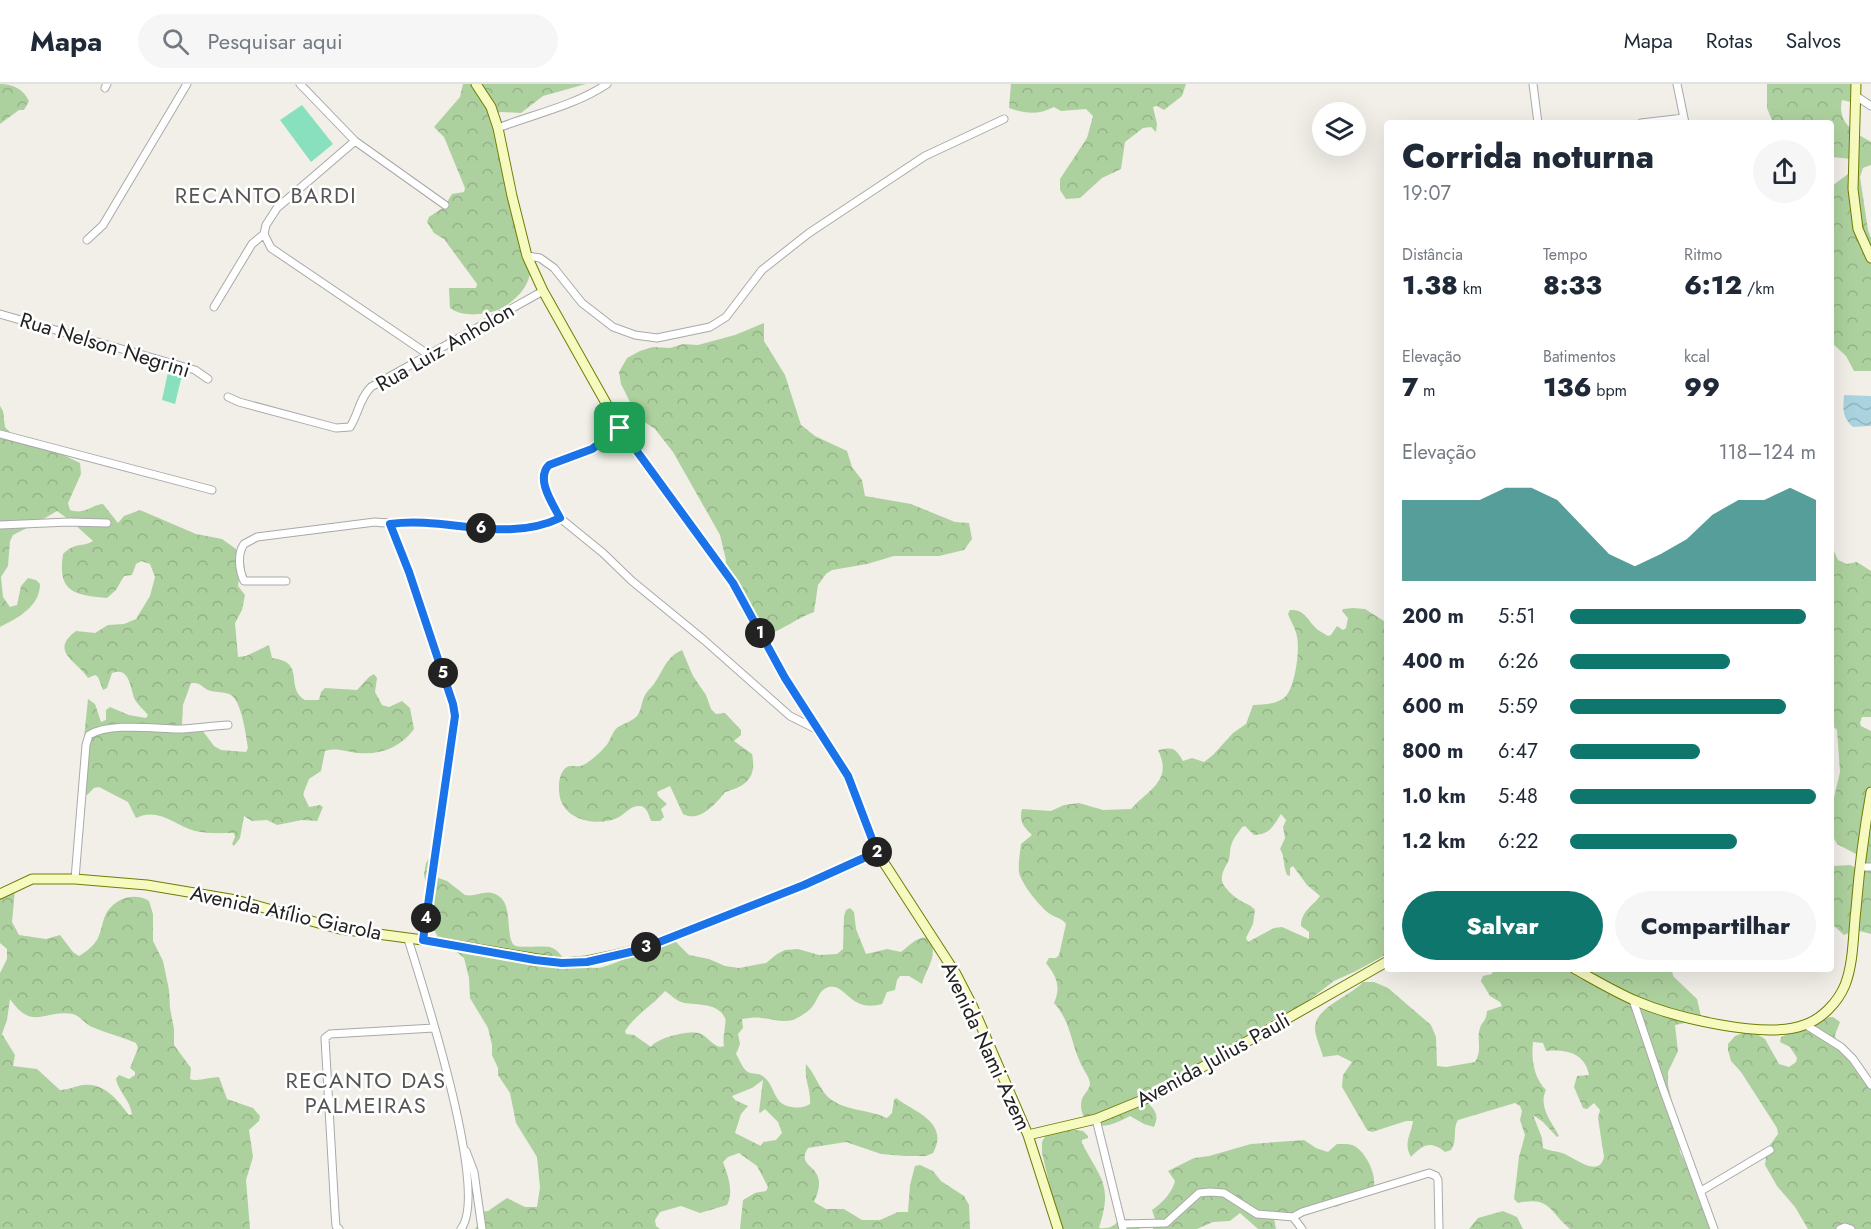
<!DOCTYPE html>
<html lang="pt">
<meta charset="utf-8">
<style>
:root{--surface:#fff;--page:#f6f6f7;--text:#1f2937;--muted:#747a83;--line:#e0e1e3;--accent:#0f766e}
body{margin:0;font-family:Jost,sans-serif;background:var(--page);color:var(--text);height:100vh;display:flex;flex-direction:column;font-size:22px;white-space:nowrap}
*{box-sizing:border-box;margin:0}
p{font-size:20px;color:var(--muted)}
.icon{flex:none;width:33px;height:33px;fill:none;stroke:currentColor;stroke-width:2;stroke-linecap:round;stroke-linejoin:round}
.map{position:relative;flex:1;overflow:hidden}
.details{position:absolute;left:1384px;top:36px;width:450px;height:852px;display:flex;flex-direction:column;background:var(--surface);border-radius:6px;box-shadow:0 6px 24px #0002}
.details>*{flex:none}
.tools{position:absolute;left:1312px;top:18px;display:grid;gap:12px}
.tools a{display:grid;place-items:center;width:54px;height:54px;border-radius:50%;background:var(--surface);box-shadow:0 6px 24px #0002;font-size:30px}
.pin{position:absolute;display:grid;place-items:center;width:51px;height:51px;color:#fff;margin:-26px;border-radius:12px;box-shadow:0 3px 9px #0006}
.km{position:absolute;width:30px;height:30px;margin:-15px;border-radius:50%;background:#222;color:#fff;font-size:16px;line-height:30px;text-align:center}
.round{display:grid;place-items:center;flex:none;width:63px;height:63px;border-radius:32px;background:var(--page)}
.head{display:flex;align-items:center;justify-content:space-between;height:102px;padding:0 18px}
h1{font-size:33px;font-weight:800;line-height:45px}
.metrics{display:grid;grid-template-columns:repeat(3,1fr);gap:9px;height:102px;padding:6px 18px}
.metrics div{display:grid;align-content:center}
.metrics b{font-size:26px;font-weight:800}
.metrics small{font-size:16px;font-weight:400}
.metrics p{font-size:16px}
.chart{height:168px;padding:12px 18px}
.chart p{display:flex;justify-content:space-between}
.chart svg{width:100%;height:108px;margin-top:6px;fill:var(--accent);opacity:.7}
.primary-button{display:flex;gap:12px;margin-top:auto;padding:12px 18px}
.primary-button a{flex:1;height:69px;border-radius:36px;background:var(--accent);color:#fff;font-size:24px;font-weight:800;line-height:69px;text-align:center}
.primary-button a+a{background:var(--page);color:var(--text)}
ul{padding:0 18px;list-style:none;font-size:20px}
li{display:grid;grid-template-columns:96px 72px 1fr;align-items:center;height:45px}
li i{height:15px;border-radius:8px;background:var(--accent)}
header{display:flex;align-items:center;gap:36px;box-sizing:border-box;height:84px;padding:0 30px;background:var(--surface);border-bottom:2px solid var(--line)}
header strong{font-size:28px}
nav{display:flex;gap:33px;margin-inline-start:auto;font-size:21px}
.search{width:420px;height:54px;background:var(--page);display:flex;align-items:center;gap:15px;box-sizing:border-box;padding:0 21px;border-radius:33px;color:var(--muted);font-size:22px}
.map>svg:first-child{display:block}
.forest{fill:url(#forest-crowns);fill-rule:evenodd}
.pitch{fill:#88e0be}
.water{fill:url(#water-waves)}
.lines{fill:none;stroke-linecap:round;stroke-linejoin:round}
.street-casing{stroke:#a9a9a9;stroke-width:9}
.secondary-casing{stroke:#707d05;stroke-width:11}
.street{stroke:#fff;stroke-width:7}
.secondary{stroke:#f7fabf;stroke-width:9}
.route-casing{stroke:#fff;stroke-width:12}
.route{stroke:#1a73e8;stroke-width:8}
.labels{text-anchor:middle;dominant-baseline:central;stroke-width:5;stroke-linejoin:round;paint-order:stroke}
.street-label{font-size:21px;fill:#222;stroke:#fff}
.neighbourhood-label{font-size:22px;letter-spacing:1.5px;fill:#555;stroke:#fff}
</style>
<header>
<strong>Mapa</strong>
<div class="search"><svg class="icon" aria-label="search" viewBox="0 0 24 24"><circle cx="10" cy="10" r="6"/><path d="M15 15l6 6"/></svg>Pesquisar aqui</div>
<nav><a>Mapa</a><a>Rotas</a><a>Salvos</a></nav>
</header>
<div class="map">
<svg width="1871" height="1145" viewBox="0 0 1871 1145">
<defs>
<pattern id="forest-crowns" width="20" height="18" patternUnits="userSpaceOnUse" patternTransform="scale(1.5)"><rect width="20" height="18" fill="#add19e"/><path d="M2 6a3 3 0 1 1 6 0M12 15a3 3 0 1 1 6 0" fill="none" stroke="#95b388"/></pattern>
<pattern id="water-waves" width="16" height="10" patternUnits="userSpaceOnUse" patternTransform="scale(1.5)"><rect width="16" height="10" fill="#aad3df"/><path d="M0 5q4-4 8 0t8 0" fill="none" stroke="#92b5bf"/></pattern>
</defs>
<rect width="100%" height="100%" fill="#f2efe9"/>
<!-- forest -->
<path class="forest" d="M0,0C13,0 23,5 29,17L24,26H19L0,40Z
M463,0H586L543,12L521,29L501,28L491,30C493,51 500,69 503,89C506,106 510,122 515,139C518,148 531,179 530,187C530,204 510,222 495,227C481,231 462,233 450,224L449,204H476L477,200L444,155L434,149L427,138L429,133L444,123L452,110L464,108L465,104L444,53L434,43L460,13Z
M1011,0H1186L1182,12L1164,26L1157,22L1153,23L1157,40L1156,48L1151,43L1143,44L1125,58L1121,85L1102,94L1080,114L1066,115L1060,106V95L1087,54L1093,32L1086,25L1061,27L1054,23C1038,31 1026,30 1009,24Z
M1767,0H1857L1855,19L1842,16C1837,39 1854,48 1871,58V81L1863,84L1860,93L1868,146L1871,154V287H1854L1846,272L1832,259V102L1852,87L1851,75L1832,73V39H1773L1767,24Z
M764,239V257L785,291L801,341L815,352L847,367L852,383L862,396L865,412L911,420L955,438L969,439L972,455L964,466L939,472H894L867,480L832,486L826,490L818,501L814,528C797,534 783,546 766,551L740,509L724,495L726,476L720,451L673,368L655,345L643,337L634,326L621,300L619,288L627,274L640,267L653,263L670,264L683,260L698,261L735,251Z
M0,322L3,327L5,343L12,350L49,364L80,379L81,390L68,419L70,426C86,431 90,421 103,420L118,439L124,432L140,426L196,450L222,455L236,465L240,487L238,502L245,511L242,526L235,539L238,573L246,572L269,561L272,574C307,578 284,603 305,616H319L321,608L325,604L357,606L369,593L374,590L377,594L375,608L382,621L389,623L402,617L410,624L414,645C401,663 381,671 359,669C346,668 337,663 325,667L321,687L309,695L303,710L309,723L320,721L323,723L317,737L302,736L277,741L267,736L252,737L244,732L240,754L234,762L232,760L235,753L234,749C221,749 208,750 195,747C174,741 159,723 136,734L128,718L99,703L94,704L87,711L84,710V654L88,615L95,620L101,638L106,636V626L110,623L129,631L146,634L148,631C144,626 138,621 135,616C130,604 130,582 112,589L107,604L103,606L98,593L95,591L88,594C74,575 50,567 76,547L95,549L108,541L124,540L136,535L150,512L155,493L150,480L141,477L136,480L132,491L124,492L116,506L107,514C75,511 57,509 63,470C77,457 81,464 93,457L72,438L57,427L45,434L30,439L27,444L13,451L10,457L8,482L1,493L3,513L10,523L17,521L21,502L28,494L36,496L40,500C40,523 17,534 0,543ZM191,599C202,599 200,602 208,606C215,609 224,607 231,611C242,618 246,652 248,664L246,668L221,666L214,662L202,646L182,641L183,621Z
M1832,463L1838,476L1847,480L1857,478L1871,487V633H1862L1860,639L1861,642L1871,647V850L1856,846L1844,851L1832,840V782L1850,781L1863,787L1866,786L1858,771L1837,760L1832,751V722L1840,688L1837,646L1832,641Z
M1353,524L1365,525L1387,539V870L1356,887L1334,897L1305,919L1277,933L1205,978L1152,1003L1146,1017C1154,1025 1160,1030 1154,1043L1144,1040L1130,1032C1124,1035 1116,1039 1109,1041C1092,1045 1077,1033 1082,1015C1084,1010 1090,1005 1090,999C1089,992 1082,984 1080,978C1070,956 1071,938 1054,919C1061,903 1057,893 1046,879L1049,874H1056L1059,871L1066,840C1062,834 1056,834 1050,830C1041,824 1021,800 1019,788C1018,780 1020,769 1021,760L1032,751C1023,742 1019,738 1022,725L1051,727L1064,721L1079,719L1103,726L1131,725C1149,705 1173,697 1158,666C1173,663 1175,663 1183,677L1192,674L1204,678L1213,671L1233,649L1246,640L1253,621C1263,620 1276,621 1285,613C1295,604 1300,566 1297,553C1296,545 1291,538 1288,530L1290,526C1304,525 1306,534 1315,543C1318,547 1324,549 1328,552L1331,551L1337,542L1343,546L1346,544L1348,534L1342,527L1343,525ZM1281,730L1286,736L1283,743L1285,754L1280,765C1285,772 1283,782 1287,791L1290,792V784L1293,782L1307,801L1320,812C1313,822 1301,827 1301,842L1309,848V855L1282,843L1274,844L1248,858L1246,854L1253,840L1255,826C1249,819 1242,819 1235,813C1220,800 1218,795 1228,778C1231,772 1229,765 1232,759C1234,753 1239,748 1242,743L1245,742L1254,751C1270,751 1273,742 1281,730Z
M682,566L693,592L706,611L711,625L716,630L725,629L741,646V651L734,657L752,670C757,694 746,702 725,708C716,720 699,739 683,730L670,702L657,708L658,712L667,720L661,725L664,733L660,737H651C649,731 647,724 641,722C630,721 626,730 617,734C600,742 569,738 561,717C558,709 557,689 567,683C570,681 576,683 580,682C589,680 603,666 608,659C611,654 613,647 617,644C624,639 631,638 637,632C642,625 641,618 645,611C647,607 651,604 654,600C663,587 666,573 682,566Z
M431,771L436,793L447,797L465,811C474,813 483,807 492,809C516,814 504,853 514,861C519,865 541,861 550,863C560,866 562,876 571,879C579,882 590,884 598,884C613,882 651,863 667,856L676,858L689,871L709,875L725,882L739,884L766,879L777,870L785,866L798,865L819,871L837,870L843,865L844,832L846,826L850,824L854,828L856,845L866,870L887,865L901,868C910,861 918,851 930,854C938,874 927,882 922,900L909,892H900L897,896L895,906L887,908L882,920C850,929 846,899 829,903C819,905 818,916 812,923C808,928 798,934 793,936C782,939 771,935 761,934C755,933 749,934 742,935L743,944L738,950L740,960L736,970C740,976 743,987 750,989C756,990 759,989 764,993C776,1003 773,1021 792,1023C799,1024 803,1024 810,1020C811,1006 804,995 806,980C815,990 819,1004 828,1013C843,1027 868,1025 887,1034L892,1029L894,1016L896,1014C914,1028 950,1038 933,1069L926,1072H905L881,1070L846,1058L808,1064C799,1078 810,1080 816,1089C822,1098 818,1109 814,1118L826,1125H844L862,1136H880L898,1128H908L910,1101L915,1082L920,1081L933,1087L941,1097L964,1112L969,1121L970,1145H740L743,1116L755,1109L766,1107L768,1103L757,1082L739,1069L728,1073L723,1078C728,1092 734,1107 727,1121L700,1129L681,1122L660,1128L655,1136L656,1142L660,1145H475L477,1142L480,1128L488,1127L507,1114L525,1123H537L540,1103L537,1073L516,1039L510,1009L498,991V984L492,971V961L488,944L470,914L469,894L464,874L438,853L430,839L428,811L424,790L426,779ZM665,907C670,910 675,916 681,918C694,922 717,917 725,934C727,938 722,954 724,962L720,963C712,961 708,953 701,950C691,945 656,954 651,963L634,951L626,950L625,947C637,929 651,923 665,907ZM763,996L759,1028L760,1029L765,1025L778,1038L782,1049L776,1056L763,1058L761,1062L735,1049L741,1030L748,1022L735,1016L732,1012L752,1004Z
M15,806L12,838L19,851L46,855L60,851L73,868L79,872C86,868 92,863 97,856C102,847 102,836 107,828C116,814 135,808 149,817L153,830V857L163,877L169,906L170,924L174,945V961L191,984L190,995C197,998 210,993 219,993L227,1015L253,1024L260,1032L259,1037L249,1046L253,1073L246,1096L250,1145H0V889L7,875V865L0,859V813ZM10,915C33,948 44,925 73,930C80,932 85,940 92,943C106,949 122,953 136,959L138,964L130,984L135,988V991L129,995L119,991L116,995C118,1007 130,1016 132,1030L129,1031C118,1017 105,998 83,1001C75,1002 68,1006 60,1006L37,985L13,982L15,971L2,950L7,936Z
M1493,885H1672L1673,892L1697,915L1701,932L1695,937L1675,941L1678,967L1668,988V1001L1676,1034L1680,1068L1704,1115L1712,1145H1570C1549,1127 1550,1112 1518,1119L1514,1115L1519,1073L1525,1051L1520,1036L1522,1027L1520,1022L1515,1019L1458,1036C1452,1045 1458,1057 1451,1066L1445,1068C1430,1056 1423,1061 1411,1073C1403,1059 1411,1051 1413,1037H1406L1372,1048L1367,1046L1342,1003L1343,991L1352,978L1338,971L1323,973C1321,964 1315,953 1315,944C1315,923 1351,912 1363,898H1374L1388,904L1431,941L1436,953L1437,982L1446,983L1475,978C1483,965 1476,956 1480,944C1482,937 1486,938 1487,927L1502,922L1500,918L1490,912L1481,897L1483,892L1492,890ZM1533,958L1543,959L1546,967C1566,965 1585,969 1589,991L1577,992L1574,1003L1583,1024L1587,1025L1594,1019L1600,1026L1598,1034L1604,1073C1599,1095 1574,1073 1562,1069C1556,1067 1549,1067 1543,1064L1542,1054L1533,1031L1543,1038L1557,1053L1559,1052C1551,1037 1538,1022 1546,1006C1534,994 1531,976 1533,958Z
M1833,933L1840,938L1835,951L1836,958L1871,1000V1145H1808L1795,1123L1777,1102L1765,1081L1767,1065L1778,1050L1777,1044L1741,988L1731,977L1728,966V960L1735,952L1746,948L1755,949L1765,955L1779,980L1789,983L1796,978L1797,974L1790,963L1780,958L1781,953L1821,934Z
M1070,1045L1083,1047L1088,1052V1054L1082,1056V1059C1101,1096 1113,1100 1099,1144C1109,1145 1114,1143 1120,1135H1130L1140,1145H1060L1042,1069V1058L1046,1051Z
M1304,1056L1316,1064L1328,1068L1337,1060C1343,1060 1351,1059 1356,1063C1369,1072 1380,1098 1371,1111L1351,1116L1336,1123L1312,1121L1287,1132L1274,1134L1276,1145H1258L1240,1129L1230,1137L1213,1138L1197,1145H1153L1155,1135L1152,1126C1162,1119 1172,1109 1175,1097L1168,1087L1194,1074L1209,1072L1251,1060Z
M1503,1127L1517,1133L1523,1145H1469L1478,1134Z"/>
<!-- pitch -->
<path class="pitch" d="M302,21L333,60L311,78L280,36Z
M168,288L182,291L175,320L162,316Z"/>
<!-- water -->
<path class="water" d="M1844,311L1871,312V342L1853,343C1842,333 1843,325 1844,311Z"/>
<g class="lines">
<!-- street casing -->
<g class="street-casing">
<path id="street" d="M300,0L355,57L445,121
M1533,0L1538,39
M1677,0L1685,39
M105,4L107,0
M1856,12L1871,22
M1641,39L1684,34
M498,44C534,30 574,22 607,0
M264,150L271,164L429,271
M87,156L103,141L187,0
M527,172L540,174L554,184L582,219L613,243L635,251L657,254L710,243L726,233L762,186L809,149L925,72L1004,35
M214,223L252,160L264,150L266,141L277,124L355,57
M0,230L195,286L208,295
M228,313L239,318L336,344L350,343C359,329 359,315 371,303L543,207
M0,350L212,406
M560,434L603,469L632,497L704,556L790,632L818,646
M390,440L409,488L454,620L455,631L423,856
M0,441L69,438L107,439
M286,497H244C239,486 237,470 244,460L257,453L375,438C388,440 395,438 407,438C458,437 511,457 560,434C553,420 535,395 549,381L592,365L620,344
M1860,783H1871
M75,795L86,661L89,651C111,638 156,645 182,645C197,644 213,642 228,641
M408,855C423,904 490,1108 461,1145
M1633,916L1663,1005L1714,1145
M1806,941L1841,963L1853,975L1871,1001
M1096,1035L1123,1145
M466,1067L474,1088L482,1145
M1701,1107L1770,1066
M1293,1133L1302,1145
M1122,1140L1166,1139L1199,1109L1210,1108L1224,1109L1257,1130L1293,1133L1302,1128L1429,1089L1436,1092L1438,1096L1439,1145
M339,1145L336,1142L335,1129L325,954L330,950L434,944
M1840,1145L1845,1143L1851,1145"/>
</g>
<!-- secondary casing -->
<g class="secondary-casing">
<path id="secondary" d="M476,0L491,23L498,44L512,112L527,172L543,207L620,344L733,499L785,594L848,692L877,768L956,890L972,921L1028,1051L1058,1145
M1856,0L1853,105L1858,145L1871,174
M0,810L32,795H75L147,801L236,816L340,845L423,856L562,879L587,877L639,866L804,801L877,768
M1575,885C1595,896 1615,908 1636,917C1673,933 1765,956 1804,941C1822,935 1838,918 1845,901C1854,878 1853,849 1856,825C1859,786 1864,747 1871,708
M1028,1051L1096,1035L1150,1013L1388,877"/>
</g>
<!-- street -->
<use href="#street" class="street"/>
<!-- secondary -->
<use href="#secondary" class="secondary"/>
</g>
<g class="lines">
<!-- route casing -->
<g class="route-casing">
<path id="route" d="M620,344L733,499L785,594L848,692L877,768L804,801L639,866L587,878L562,879L535,876L423,856L455,632L453,620L409,488L390,440C446,432 506,460 560,434C553,420 535,395 549,381L592,365Z"/>
</g>
<!-- route -->
<use href="#route" class="route"/>
</g>
<g class="labels">
<!-- street labels -->
<g class="street-label">
<text transform="translate(105 261) rotate(17)">Rua Nelson Negrini</text>
<text transform="translate(445 263) rotate(-30)">Rua Luiz Anholon</text>
<text transform="translate(286 829) rotate(12)">Avenida Atílio Giarola</text>
<text transform="translate(986 962) rotate(65)">Avenida Nami Azem</text>
<text transform="translate(1213 976) rotate(-29)">Avenida Julius Pauli</text>
</g>
<!-- neighbourhood labels -->
<g class="neighbourhood-label">
<text x="266" y="111">RECANTO BARDI</text>
<text x="366" y="996">RECANTO DAS<tspan x="366" dy="25">PALMEIRAS</tspan></text>
</g>
</g>
</svg>
<div class="tools">
<a><svg class="icon" aria-label="layers" viewBox="0 0 24 24"><path d="M12 4l9 5-9 5-9-5zM3 14l9 5 9-5"/></svg></a>
</div>
<div class="pin" style="left:620px;top:344px;background:#1e9e55"><svg class="icon" aria-label="arrive" viewBox="0 0 24 24"><path d="M6 21V4h12l-3 4 3 4H6"/></svg></div>
<b class="km" style="left:760px;top:549px">1</b>
<b class="km" style="left:877px;top:768px">2</b>
<b class="km" style="left:646px;top:863px">3</b>
<b class="km" style="left:426px;top:834px">4</b>
<b class="km" style="left:443px;top:589px">5</b>
<b class="km" style="left:481px;top:444px">6</b>
<section class="details">
<div class="head"><div><h1>Corrida noturna</h1><p>19:07</p></div><a class="round"><svg class="icon" aria-label="share" viewBox="0 0 24 24"><path d="M12 15V3M7 8l5-5 5 5M5 13v7h14v-7"/></svg></a></div>
<div class="metrics">
<div><p>Distância</p><b>1.38<small> km</small></b></div>
<div><p>Tempo</p><b>8:33</b></div>
<div><p>Ritmo</p><b>6:12<small> /km</small></b></div>
</div>
<div class="metrics">
<div><p>Elevação</p><b>7<small> m</small></b></div>
<div><p>Batimentos</p><b>136<small> bpm</small></b></div>
<div><p>kcal</p><b>99</b></div>
</div>
<div class="chart"><p><span>Elevação</span>118–124 m</p>
<svg viewBox="0 0 160 44" preserveAspectRatio="none"><path d="M0 44V11L10 11L20 11L30 11L40 6L50 6L60 11L70 22L80 33L90 38L100 33L110 27L120 17L130 11L140 11L150 6L160 11V44z"/></svg>
</div>
<ul>
<li><b>200 m</b>5:51<i style="width:96%"></i></li>
<li><b>400 m</b>6:26<i style="width:65%"></i></li>
<li><b>600 m</b>5:59<i style="width:88%"></i></li>
<li><b>800 m</b>6:47<i style="width:53%"></i></li>
<li><b>1.0 km</b>5:48<i style="width:100%"></i></li>
<li><b>1.2 km</b>6:22<i style="width:68%"></i></li>
</ul>
<div class="primary-button"><a>Salvar</a><a>Compartilhar</a></div>
</section>
</div>
